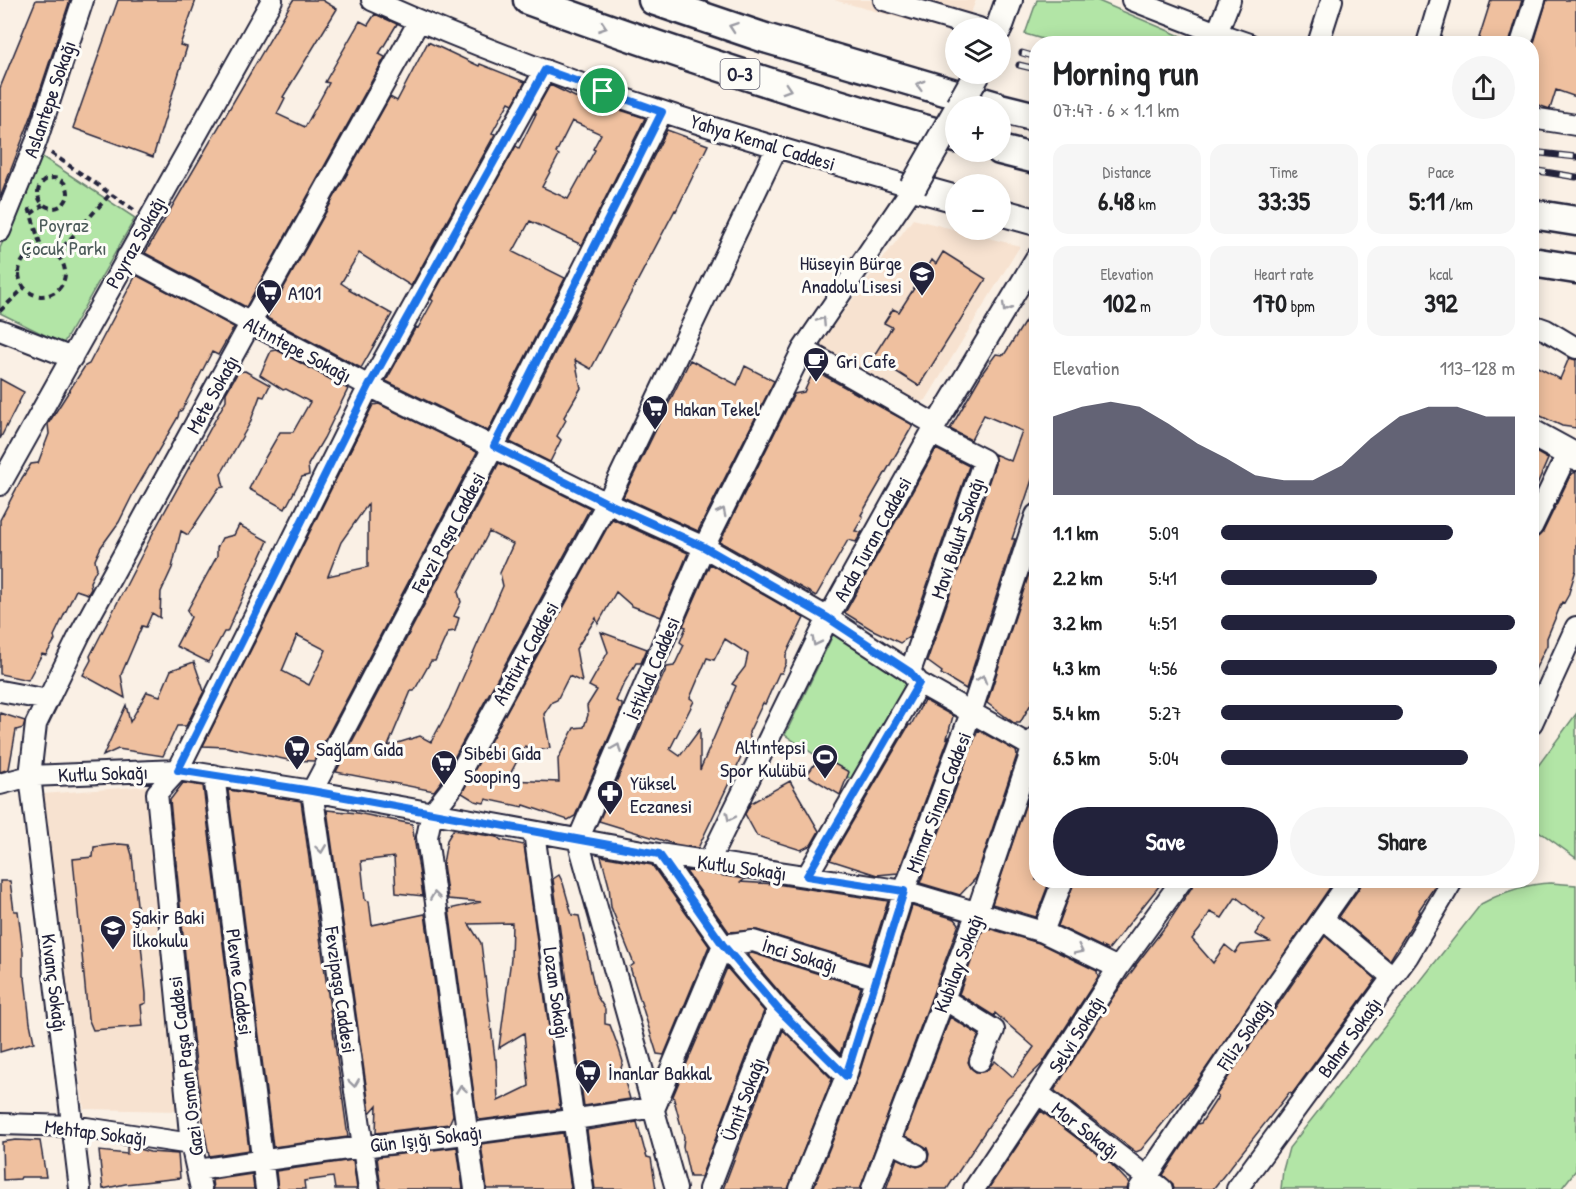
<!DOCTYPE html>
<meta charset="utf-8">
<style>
:root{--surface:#fff;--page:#f6f6f6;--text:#202124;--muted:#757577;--accent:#22223b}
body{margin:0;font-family:"Patrick Hand",sans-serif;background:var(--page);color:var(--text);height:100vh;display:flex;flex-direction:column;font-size:22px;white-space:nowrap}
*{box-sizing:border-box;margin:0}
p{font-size:20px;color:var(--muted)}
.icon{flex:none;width:33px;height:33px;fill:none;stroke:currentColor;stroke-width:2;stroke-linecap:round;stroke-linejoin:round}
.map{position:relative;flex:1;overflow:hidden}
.drawer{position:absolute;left:1029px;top:36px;width:510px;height:852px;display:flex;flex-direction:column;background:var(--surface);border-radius:24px;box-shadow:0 3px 15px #0003}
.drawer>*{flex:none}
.controls{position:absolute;left:945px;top:18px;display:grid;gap:12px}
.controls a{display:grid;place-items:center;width:66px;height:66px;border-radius:50%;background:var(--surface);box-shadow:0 3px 15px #0003;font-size:30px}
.pin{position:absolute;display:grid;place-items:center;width:51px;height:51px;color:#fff;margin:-26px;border:3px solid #fff;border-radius:50%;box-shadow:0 2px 6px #0007}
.round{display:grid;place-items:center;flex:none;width:63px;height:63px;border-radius:32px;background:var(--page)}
.headline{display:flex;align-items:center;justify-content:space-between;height:102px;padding:0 24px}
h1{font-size:33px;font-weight:800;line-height:45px}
.stats{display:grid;grid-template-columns:repeat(3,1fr);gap:9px;height:102px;padding:6px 24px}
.stats div{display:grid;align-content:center;border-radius:15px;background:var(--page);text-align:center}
.stats b{font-size:26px;font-weight:800}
.stats small{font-size:16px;font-weight:400}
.stats p{font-size:16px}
.chart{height:168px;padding:12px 24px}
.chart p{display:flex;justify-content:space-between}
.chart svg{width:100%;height:108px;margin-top:6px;fill:var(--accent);opacity:.7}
.action{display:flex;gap:12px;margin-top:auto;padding:12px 24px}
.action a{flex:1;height:69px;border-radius:36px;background:var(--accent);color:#fff;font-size:24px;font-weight:800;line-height:69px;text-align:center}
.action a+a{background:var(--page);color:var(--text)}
ul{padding:0 24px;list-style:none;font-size:20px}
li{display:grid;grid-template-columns:96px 72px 1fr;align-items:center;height:45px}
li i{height:15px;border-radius:8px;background:var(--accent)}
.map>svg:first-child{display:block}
.built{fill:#f7e2d0}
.green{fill:#b2e5a6;stroke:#6a8470;stroke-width:1.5}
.building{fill:#efc09f;stroke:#22223b;stroke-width:1.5;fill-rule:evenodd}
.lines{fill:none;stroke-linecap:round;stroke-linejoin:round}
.minor-casing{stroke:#22223b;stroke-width:24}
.major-casing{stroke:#22223b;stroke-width:30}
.highway-casing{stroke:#22223b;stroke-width:33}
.path{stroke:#22223b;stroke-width:4;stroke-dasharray:6 4.5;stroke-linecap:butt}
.minor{stroke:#fdfcf7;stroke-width:20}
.major{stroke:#fdfcf7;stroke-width:26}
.highway{stroke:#fdfcf7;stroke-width:28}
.rail-casing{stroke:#22223b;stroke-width:7}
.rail{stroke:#fdfcf7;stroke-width:4.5;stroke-dasharray:14;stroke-linecap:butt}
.major-bridge-casing{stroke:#22223b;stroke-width:30;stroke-linecap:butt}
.major-bridge{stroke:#fdfcf7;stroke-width:26}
.oneway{stroke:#9a9aa2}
.route-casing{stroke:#fff;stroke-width:12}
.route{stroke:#1a73e8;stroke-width:8}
.labels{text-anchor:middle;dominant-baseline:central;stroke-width:6;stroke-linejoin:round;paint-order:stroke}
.shield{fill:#fdfcf7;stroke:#646373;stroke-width:1.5}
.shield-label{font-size:18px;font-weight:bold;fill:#22223b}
.street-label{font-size:20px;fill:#22223b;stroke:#fdfcf7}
.park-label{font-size:20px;fill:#4d5c5b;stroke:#fdfcf7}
.poi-label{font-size:20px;fill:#22223b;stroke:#fdfcf7;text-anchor:start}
</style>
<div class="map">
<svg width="1576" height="1189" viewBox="0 0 1576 1189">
<rect width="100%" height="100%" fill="#faf0e5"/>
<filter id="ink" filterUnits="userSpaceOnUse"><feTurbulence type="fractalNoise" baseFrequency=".0167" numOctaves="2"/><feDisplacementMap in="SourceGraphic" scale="12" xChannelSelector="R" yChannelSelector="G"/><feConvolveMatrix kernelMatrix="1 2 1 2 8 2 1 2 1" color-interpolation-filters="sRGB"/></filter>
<g filter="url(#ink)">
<!-- built -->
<path class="built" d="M834,0H976L965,28H956L955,33Z
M913,219L1020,246L926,400L915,404L817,347Z
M148,786L178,1111L84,1109L42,794Z"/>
<!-- green -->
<path class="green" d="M1037,0H1096L1197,43H1056L1025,34Z
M41,156L135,218L63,344L0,313V248Z
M834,633L910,682L851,779L785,735Z
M1576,714V858L1532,826V774Z
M1551,883L1576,885V1170L1561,1189H1281L1283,1170L1289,1148L1481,904C1504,891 1525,884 1551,883Z"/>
<!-- building -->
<path class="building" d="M36,0H70L33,112L0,198V88Z
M118,0H196L180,45L187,47L153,157L73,128Z
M293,0H322L337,9L283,97L285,98L277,114L305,127L329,83L325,82L360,21L368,25L375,14L397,24L379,54L385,57L246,307L145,253Z
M1491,0H1522L1509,44H1477Z
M1547,0H1576V97L1556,90L1550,109L1532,103V49Z
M428,42L479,66L480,64L525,82L513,104L509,102L492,133L495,134L411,286L359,253L341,283L350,289L349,290L392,314L361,368L267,318L390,97L397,101Z
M550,85L611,114L614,108L645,118L582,245L530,221L513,252L565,278L488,431L386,381L416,327L418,328L433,301L431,299L516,146L519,148L536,114H534ZM572,121L601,134L593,149L595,150L568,199L542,187L559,155L556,153Z
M667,130L708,145L676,211L675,210L591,369L575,360L581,388L564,417L566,420L557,436L561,440L550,462L510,442Z
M943,252L986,279L919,386L873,357L892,327L884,323L893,309L899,312L932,260L936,264Z
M136,275L234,327L218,355L212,352L182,410L179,412L178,417L133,494L119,522L101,547L95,560L97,568L90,582L91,589L88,594L76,590L54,636L55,640L46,655L42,654L28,680L0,674V520L22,478L31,464L38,463L49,434L48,424L85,366L89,364Z
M1036,304V468L1012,539H1015L966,689L941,674L942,672L927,661L995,464L994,454L1011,461L1022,431L984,415L971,440L950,429L983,372L996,354L1004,355Z
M277,350L348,389L324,438L308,465L309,475L302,477L285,509L249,489L262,463L280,432H293L310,402L286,389L283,390L260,375L271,351Z
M1569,358L1576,360V428L1562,426L1532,412V364L1560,379Z
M690,360L737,385L745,366L774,381L698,531L623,497Z
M814,370L913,425L861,515L863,517L855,531L862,532L856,542L848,540L816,596L720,542L794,394L804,392Z
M245,371L270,385L264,397L260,396L250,423L221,474L224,487L219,488L188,535L181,531L172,568L161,592L160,618L152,613L146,627L142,626L121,675L125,698L83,675L91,660L90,656L154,531L226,400V393L238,372Z
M0,379L24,392L0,439Z
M379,404L477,452L314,761L288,760L227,747L203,746L373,405ZM368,504V567L328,576L341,542ZM297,635L326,650L309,685L282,671Z
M936,449L969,466L909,637L900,643L871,629L845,613Z
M1532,450L1548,459L1532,496Z
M499,463L590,508L441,782L434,791L336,772ZM489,532L513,544L500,573L503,586L449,709L431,742L420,736L388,746L411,691H414L431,661H435L448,632L455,631L459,618L454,616L461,602L458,592Z
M1576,472V570L1568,596L1564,603L1562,602L1547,638V645L1532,676V548L1536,538L1543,532L1571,474Z
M612,519L688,553L661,617L632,606L616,592L598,624L596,618L576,649L582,682L569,676L557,700L552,702L544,714L550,748L534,751L525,746L507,780L559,782L558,759L574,728L584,727L588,715L587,706L597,690L589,686L608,652L601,632L647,649L641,663H636L623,685L616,701L622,704V707L575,816L568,820L524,805L523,807L486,799L484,803L475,801L462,793Z
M239,525L268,541L227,632H224L208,662L176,646L191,617L187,611L217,556V548L222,538L234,535Z
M1036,552V688L1031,704L1020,723H1014L987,703Z
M710,564L804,618L786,655V663L782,673H779L765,704L763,703L749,732L750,739L698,848L674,844L599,821L667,667L674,666L684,645L680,642L686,627L683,626ZM725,639L748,654L745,667L732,684L736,686L700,770V729L680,756L670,749L694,701L690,698L707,658L714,660Z
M194,662L204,691L186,726H177L163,756L118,749L103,756L126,705L130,722L147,692L160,696L171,670Z
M924,700L953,716L947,738L949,737L898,873L877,875L830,860L909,725H911Z
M0,713L25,721L23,728L16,730L9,769L0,772Z
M978,730L1016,751L1017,755L976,878L960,895L920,883Z
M820,756L849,772L840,795L807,775Z
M1036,773V880H1050L1036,917L992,904Z
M790,781L819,831L811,845L801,850L757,836L745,814L751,803Z
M183,783L203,786L249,1150L209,1156L204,1129L193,1038L170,800Z
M228,790L301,801L348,1137L273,1147Z
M327,810L357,813L412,824L423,896L396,893L394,857L361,861L365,900L369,901L372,925L425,914L453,1115L449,1124L376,1133L377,1105L370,1113Z
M453,830L497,837L501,840L524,845L560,1109L480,1120L477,1117L449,909L481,902L448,899L443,864L447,840ZM512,923L511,959L499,1048L524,1033L529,1086L498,1101L496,1059H495L481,943L469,924Z
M119,844L129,845L132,855L146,994V1003L141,1005L143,1026L93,1030L88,1018L73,859L93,857L94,847Z
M601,856L652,865L709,946L664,1055L657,1054L630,967L634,964L611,907L609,886Z
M685,870L745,879L741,882L776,884L888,901L868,964L757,930L729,932Z
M559,875L563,883L572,915L579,916L596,995L605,1009V1024L610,1025L619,1049L623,1062L621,1068L630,1099L584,1106L553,879Z
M1075,880H1164L1108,950L1058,926Z
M1194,880H1335L1198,1080L1141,1150L1136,1152L1055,1091V1089L1113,997L1136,966H1135L1168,923L1192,887ZM1236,897L1265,920L1255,934L1270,942L1241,945L1235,953L1225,945L1213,963L1192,939L1200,929L1210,912L1222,918Z
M1362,880H1439L1419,910L1420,911L1390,960L1339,917L1360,887Z
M0,881H10L14,911H18L23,952V976L25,978L30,1023L34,1042L0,1052Z
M912,906L955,919L959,924L860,1189H813L857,1080Z
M984,927L1039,943L1097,971L1098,977L1042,1064L1007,1098L947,1189H886L897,1158L917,1167L923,1165L928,1160L929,1154L927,1148L905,1136L950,1017L979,1035L968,1062L971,1068L976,1072L986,1071L995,1061L1013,1077L1034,1047L995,1013L994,1016L959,994Z
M1325,936L1376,979L1292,1094L1289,1093L1213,1189H1174L1173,1184L1163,1175L1197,1124L1201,1123L1218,1097L1216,1095Z
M752,953L861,987L840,1054L787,1001L747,954Z
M727,968L764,1011L701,1177H690L683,1147L684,1137L673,1096Z
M783,1030L832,1079L788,1189H723Z
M1041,1111L1111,1164L1129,1183L1127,1189H988Z
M637,1122L644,1148L647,1157L651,1158L656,1189H595L587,1130Z
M563,1133L571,1189H487L481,1144Z
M16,1140L40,1141L46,1177H21L20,1179L3,1180L2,1142Z
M127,1146L150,1152L178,1154L180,1178L125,1184L103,1189L99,1151L127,1154Z
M457,1147L463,1189H381L377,1157Z
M353,1160L357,1189H335L333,1177L304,1181L305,1189H278L276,1171Z
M252,1174L254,1189H213L212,1180Z"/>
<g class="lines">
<!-- minor casing -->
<g class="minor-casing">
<path id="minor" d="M372,0C466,42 563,79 661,111C744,139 829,162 913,187L803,349L704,547L578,840L676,1189
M884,0L979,28
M1132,0L1217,33L1249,44
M1217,33L1230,0
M1318,44L1332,0
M1427,44L1440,0
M1521,44L1535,0
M1532,118L1576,125
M0,231L36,142L83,0
M127,257L369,386L607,503L704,547L828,618L910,672L919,683L1036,749
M1532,325L1546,330L1576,348
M0,330L72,358
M803,349L936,425
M0,485L272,0
M1532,527L1568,452
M910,672L984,460L931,433
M0,691L48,700
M1532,723L1576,627
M214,775L266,1189
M0,784L30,776L178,770L312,791L659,854L904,891L1043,932L1118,968
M534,832L583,1189
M659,854L723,945L778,1009L846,1076
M709,861L828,618L931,433L1036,258
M807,876L919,683
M1323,919L1392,977
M1043,932L1063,880
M723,945L753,941L876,979
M944,999L994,1030L980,1061
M1038,1093L1162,1189
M0,1124L73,1126L191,1144
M891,1142L917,1155
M198,1170C350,1146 503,1132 655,1107L723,945
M80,1189L30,776L36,724L80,634L250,324L419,21
M201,1189L191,1144L157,793L178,770L369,386L545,70
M369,1189L312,791L494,446L662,112
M475,1189L427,837L432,813L451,789L607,503L777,147
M709,1189L778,1009
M800,1189L846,1076L904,891L971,713L1036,515
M872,1189L977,912L1036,737
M974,1189L1038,1093L1118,968L1182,880
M1139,1189L1274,988L1350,880
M1237,1189L1408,956L1453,880"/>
</g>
<!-- major casing -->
<g class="major-casing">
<path id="major" d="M999,28L1009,0
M913,187L956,199
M1000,212L1036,222
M1532,433L1576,457"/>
</g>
<!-- highway casing -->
<g class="highway-casing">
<path id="highway" d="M528,0C669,51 811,99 956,138
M653,0L765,38L996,106
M1000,108L1036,117
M1000,150L1036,159
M1532,214L1576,221
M1532,262L1576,269"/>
</g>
<!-- path -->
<path class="path" d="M51,153L134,210
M38 193a15 15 0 1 1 30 0a15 15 0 1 1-30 0Z
M29,208L42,250
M31,214L43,205
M19 273a23 23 0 1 1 46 0a23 23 0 1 1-46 0Z
M56,255L111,193
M0,311L24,288"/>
<!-- minor -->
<use href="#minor" class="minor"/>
<!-- major -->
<use href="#major" class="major"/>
<!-- highway -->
<use href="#highway" class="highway"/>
<!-- rail casing -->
<g class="rail-casing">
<path id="rail" d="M1022,53L1036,57
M1019,65L1036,69
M1532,152L1576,157
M1532,170L1576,177"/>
</g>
<!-- rail -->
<use href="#rail" class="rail"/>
<!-- major-bridge casing -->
<g class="major-bridge-casing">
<path id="major-bridge" d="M959,106L977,74
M913,187L956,112"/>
</g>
<!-- major-bridge -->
<use href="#major-bridge" class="major-bridge"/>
</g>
<!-- one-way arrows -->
<defs><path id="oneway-chevron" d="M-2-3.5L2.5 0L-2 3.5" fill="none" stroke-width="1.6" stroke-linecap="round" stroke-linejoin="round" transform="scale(1.5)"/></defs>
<g class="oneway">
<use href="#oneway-chevron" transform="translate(603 27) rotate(19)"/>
<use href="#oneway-chevron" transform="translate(733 27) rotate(-161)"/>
<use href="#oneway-chevron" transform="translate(920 85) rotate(-164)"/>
<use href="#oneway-chevron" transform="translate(787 89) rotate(18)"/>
<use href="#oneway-chevron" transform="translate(1006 308) rotate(121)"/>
<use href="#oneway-chevron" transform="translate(822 321) rotate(-57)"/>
<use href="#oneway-chevron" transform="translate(722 512) rotate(-63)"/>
<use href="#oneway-chevron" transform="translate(816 642) rotate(116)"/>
<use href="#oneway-chevron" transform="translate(982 679) rotate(-72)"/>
<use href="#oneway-chevron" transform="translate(617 748) rotate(-67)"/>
<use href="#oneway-chevron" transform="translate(730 817) rotate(116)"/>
<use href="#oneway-chevron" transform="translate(321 849) rotate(82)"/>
<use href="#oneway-chevron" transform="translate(435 896) rotate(-98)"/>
<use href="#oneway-chevron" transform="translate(1079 950) rotate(26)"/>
<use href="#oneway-chevron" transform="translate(354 1083) rotate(82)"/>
<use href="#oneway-chevron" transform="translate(461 1089) rotate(-98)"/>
</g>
</g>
<g class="lines" filter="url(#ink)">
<!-- route casing -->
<g class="route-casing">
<path id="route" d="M545,70L662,112L494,446L607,503L704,547L828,618L910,672L919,683L807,876L904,891L846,1076L778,1009L723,945L659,854L312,791L178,770L369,386Z"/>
</g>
<!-- route -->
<use href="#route" class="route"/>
</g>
<!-- icons -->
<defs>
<g id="school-pin" transform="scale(1.35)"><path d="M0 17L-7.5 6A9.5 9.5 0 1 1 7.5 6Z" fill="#22223b" stroke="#fdfcf7"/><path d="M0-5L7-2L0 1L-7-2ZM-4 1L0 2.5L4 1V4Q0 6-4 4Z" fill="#fff"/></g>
<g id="supermarket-pin" transform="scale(1.35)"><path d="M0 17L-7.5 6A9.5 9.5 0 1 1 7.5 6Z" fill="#22223b" stroke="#fdfcf7"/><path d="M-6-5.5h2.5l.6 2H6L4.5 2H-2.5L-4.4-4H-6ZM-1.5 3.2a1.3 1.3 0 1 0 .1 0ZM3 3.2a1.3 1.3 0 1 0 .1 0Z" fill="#fff"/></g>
<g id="cafe-pin" transform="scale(1.35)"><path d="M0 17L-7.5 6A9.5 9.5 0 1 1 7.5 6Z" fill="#22223b" stroke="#fdfcf7"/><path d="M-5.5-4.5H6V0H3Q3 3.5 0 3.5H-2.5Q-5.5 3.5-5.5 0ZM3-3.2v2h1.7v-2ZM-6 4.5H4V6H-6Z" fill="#fff"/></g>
<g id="stadium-pin" transform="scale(1.35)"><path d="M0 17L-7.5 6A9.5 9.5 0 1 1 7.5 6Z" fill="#22223b" stroke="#fdfcf7"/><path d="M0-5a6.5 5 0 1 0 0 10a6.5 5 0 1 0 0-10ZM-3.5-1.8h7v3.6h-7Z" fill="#fff"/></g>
<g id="pharmacy-pin" transform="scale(1.35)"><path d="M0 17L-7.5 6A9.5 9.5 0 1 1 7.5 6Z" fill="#22223b" stroke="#fdfcf7"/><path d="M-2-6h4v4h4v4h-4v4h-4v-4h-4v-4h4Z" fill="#fff"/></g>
</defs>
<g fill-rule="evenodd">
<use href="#school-pin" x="922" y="274"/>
<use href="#supermarket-pin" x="269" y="292"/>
<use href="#cafe-pin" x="816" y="360"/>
<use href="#supermarket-pin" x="655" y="408"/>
<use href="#supermarket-pin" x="297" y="748"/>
<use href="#stadium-pin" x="825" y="757"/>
<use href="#supermarket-pin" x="444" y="763"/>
<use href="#pharmacy-pin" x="610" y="793"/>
<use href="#school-pin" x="113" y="928"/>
<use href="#supermarket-pin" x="588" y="1072"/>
</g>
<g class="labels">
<!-- shield labels -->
<rect class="shield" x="720.5" y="59" width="39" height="30" rx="4.5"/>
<g class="shield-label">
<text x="740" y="74">O-3</text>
</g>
<!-- street labels -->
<g class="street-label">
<text transform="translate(49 99) rotate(-71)">Aslantepe Sokağı</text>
<text transform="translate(763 142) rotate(17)">Yahya Kemal Caddesi</text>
<text transform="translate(135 242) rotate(-61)">Poyraz Sokağı</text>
<text transform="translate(298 349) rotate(28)">Altıntepe Sokağı</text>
<text transform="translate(212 394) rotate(-61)">Mete Sokağı</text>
<text transform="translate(448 532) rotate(-62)">Fevzi Paşa Caddesi</text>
<text transform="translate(957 538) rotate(-71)">Mavi Bulut Sokağı</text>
<text transform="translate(872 539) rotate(-61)">Arda Turan Caddesi</text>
<text transform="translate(525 653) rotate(-61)">Atatürk Caddesi</text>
<text transform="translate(652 668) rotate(-67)">İstiklal Caddesi</text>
<text transform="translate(103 773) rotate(-2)">Kutlu Sokağı</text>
<text transform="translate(938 802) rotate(-69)">Mimar Sinan Caddesi</text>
<text transform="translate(742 867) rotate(8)">Kutlu Sokağı</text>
<text transform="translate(800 955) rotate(17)">İnci Sokağı</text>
<text transform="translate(958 963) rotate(-69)">Kubilay Sokağı</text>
<text transform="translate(240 982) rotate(83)">Plevne Caddesi</text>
<text transform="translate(55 983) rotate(83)">Kıvanç Sokağı</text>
<text transform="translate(341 990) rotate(82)">Fevzipaşa Caddesi</text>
<text transform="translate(557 993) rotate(82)">Lozan Sokağı</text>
<text transform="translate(1076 1034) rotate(-58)">Selvi Sokağı</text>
<text transform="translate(1244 1034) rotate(-56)">Filiz Sokağı</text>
<text transform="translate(1349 1037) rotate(-54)">Bahar Sokağı</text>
<text transform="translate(185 1066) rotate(-97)">Gazi Osman Paşa Caddesi</text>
<text transform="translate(743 1099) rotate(-69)">Ümit Sokağı</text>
<text transform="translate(1086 1130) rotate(38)">Mor Sokağı</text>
<text transform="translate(96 1132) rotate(7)">Mehtap Sokağı</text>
<text transform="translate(426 1138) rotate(-7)">Gün Işığı Sokağı</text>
</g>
<!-- park labels -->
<g class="park-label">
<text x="64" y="224">Poyraz<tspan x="64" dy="23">Çocuk Parkı</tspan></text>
</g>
<!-- poi labels -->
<g class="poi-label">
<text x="902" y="262" text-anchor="end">Hüseyin Bürge<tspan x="902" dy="23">Anadolu Lisesi</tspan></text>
<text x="288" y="292">A101</text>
<text x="836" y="360">Gri Cafe</text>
<text x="674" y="408">Hakan Tekel</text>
<text x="806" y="746" text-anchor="end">Altıntepsi<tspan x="806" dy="23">Spor Kulübü</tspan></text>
<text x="316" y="748">Sağlam Gıda</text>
<text x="464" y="752">Sibebi Gıda<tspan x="464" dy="23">Sooping</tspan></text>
<text x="630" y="782">Yüksel<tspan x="630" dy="23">Eczanesi</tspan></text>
<text x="132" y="916">Şakir Baki<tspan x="132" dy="23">İlkokulu</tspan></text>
<text x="608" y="1072">İnanlar Bakkal</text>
</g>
</g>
</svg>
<div class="controls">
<a><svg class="icon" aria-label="layers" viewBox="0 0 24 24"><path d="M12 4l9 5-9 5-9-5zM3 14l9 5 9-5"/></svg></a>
<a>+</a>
<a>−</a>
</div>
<div class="pin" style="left:603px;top:91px;background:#1e9e55"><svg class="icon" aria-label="arrive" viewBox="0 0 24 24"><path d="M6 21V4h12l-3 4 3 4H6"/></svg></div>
<section class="drawer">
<div class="headline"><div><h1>Morning run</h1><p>07:47 · 6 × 1.1 km</p></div><a class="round"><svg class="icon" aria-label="share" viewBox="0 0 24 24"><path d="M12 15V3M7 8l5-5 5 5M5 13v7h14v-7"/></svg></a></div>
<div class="stats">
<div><p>Distance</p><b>6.48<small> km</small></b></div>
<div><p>Time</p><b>33:35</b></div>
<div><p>Pace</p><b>5:11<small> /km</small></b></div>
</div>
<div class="stats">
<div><p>Elevation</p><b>102<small> m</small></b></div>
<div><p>Heart rate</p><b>170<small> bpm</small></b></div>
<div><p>kcal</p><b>392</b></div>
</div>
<div class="chart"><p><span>Elevation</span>113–128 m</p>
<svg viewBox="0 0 160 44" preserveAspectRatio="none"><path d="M0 44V12L10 8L20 6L30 8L40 15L50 23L60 29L70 36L80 38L90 38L100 32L110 21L120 12L130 8L140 8L150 12L160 12V44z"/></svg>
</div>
<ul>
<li><b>1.1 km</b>5:09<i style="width:79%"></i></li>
<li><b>2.2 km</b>5:41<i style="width:53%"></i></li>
<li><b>3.2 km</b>4:51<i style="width:100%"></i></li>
<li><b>4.3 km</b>4:56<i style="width:94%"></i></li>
<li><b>5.4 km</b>5:27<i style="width:62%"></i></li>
<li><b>6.5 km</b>5:04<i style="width:84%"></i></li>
</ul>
<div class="action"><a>Save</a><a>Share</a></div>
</section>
</div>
